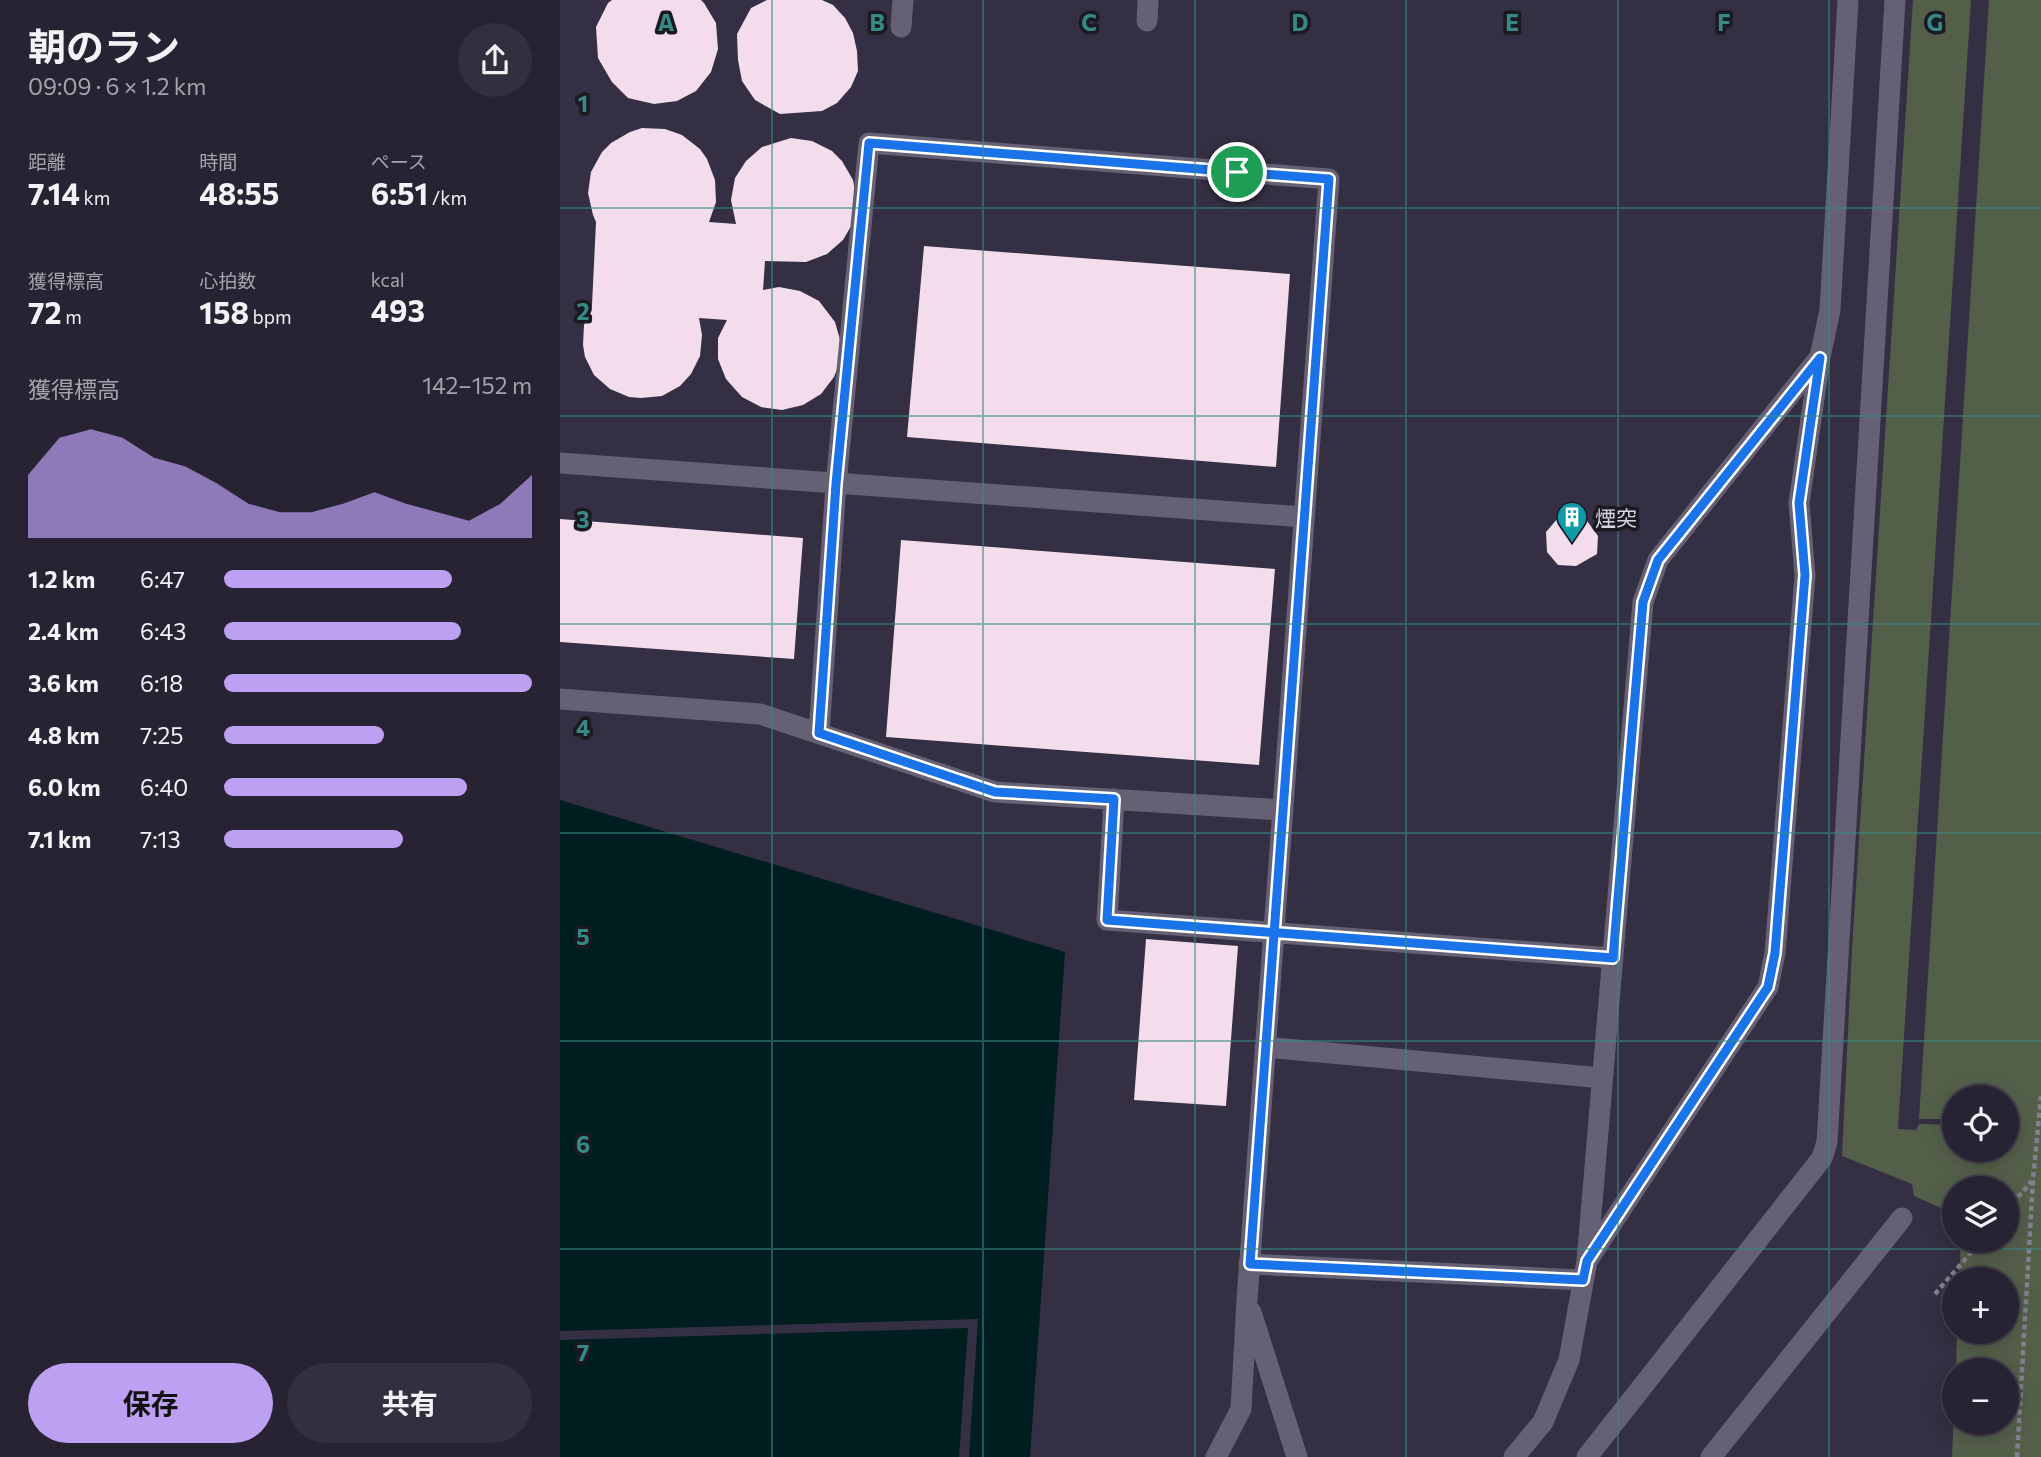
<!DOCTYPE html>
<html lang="ja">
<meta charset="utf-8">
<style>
:root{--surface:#272332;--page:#332f3e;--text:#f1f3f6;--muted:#a4a4ac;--line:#43404d;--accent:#bca0f2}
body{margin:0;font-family:Commissioner,"Noto Sans JP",sans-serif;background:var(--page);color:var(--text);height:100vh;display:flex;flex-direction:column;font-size:26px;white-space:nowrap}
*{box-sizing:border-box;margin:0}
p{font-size:23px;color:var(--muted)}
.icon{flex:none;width:38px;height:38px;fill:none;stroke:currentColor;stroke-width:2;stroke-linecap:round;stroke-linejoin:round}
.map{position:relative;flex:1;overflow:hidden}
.sheet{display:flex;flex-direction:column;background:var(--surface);width:560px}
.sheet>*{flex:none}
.tools{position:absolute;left:1382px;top:1085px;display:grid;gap:14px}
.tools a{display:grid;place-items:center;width:77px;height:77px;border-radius:50%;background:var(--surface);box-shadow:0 4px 18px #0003,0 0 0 2px var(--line);font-size:35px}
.pin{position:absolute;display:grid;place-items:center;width:60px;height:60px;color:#fff;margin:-30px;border:4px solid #fff;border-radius:50%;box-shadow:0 2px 7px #0007}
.round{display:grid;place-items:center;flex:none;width:74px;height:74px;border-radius:37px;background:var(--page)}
.overview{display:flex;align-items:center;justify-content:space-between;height:119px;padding:0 28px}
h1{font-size:38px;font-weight:700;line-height:52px}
.metrics{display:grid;grid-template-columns:repeat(3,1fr);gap:10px;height:119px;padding:7px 28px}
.metrics div{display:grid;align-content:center}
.metrics b{font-size:30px;font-weight:700}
.metrics small{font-size:19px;font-weight:400}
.metrics p{font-size:19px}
.chart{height:196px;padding:14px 28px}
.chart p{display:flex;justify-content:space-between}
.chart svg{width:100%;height:126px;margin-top:7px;fill:var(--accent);opacity:.7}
.primary-button{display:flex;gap:14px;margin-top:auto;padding:14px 28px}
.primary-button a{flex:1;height:80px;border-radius:42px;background:var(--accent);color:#111;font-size:28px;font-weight:700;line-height:80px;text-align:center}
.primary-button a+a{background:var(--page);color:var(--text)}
ul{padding:0 28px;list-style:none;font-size:23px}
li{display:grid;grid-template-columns:112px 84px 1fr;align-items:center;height:52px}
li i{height:18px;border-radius:9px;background:var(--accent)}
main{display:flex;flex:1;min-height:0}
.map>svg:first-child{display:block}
.green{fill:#545f4a}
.water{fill:#001e20}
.pier{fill:#342f42}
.building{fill:#f3dcec}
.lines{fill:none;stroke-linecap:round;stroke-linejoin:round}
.path{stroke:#848090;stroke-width:4.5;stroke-dasharray:5 3.5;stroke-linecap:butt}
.minor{stroke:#656074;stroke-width:21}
.route-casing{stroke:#fff;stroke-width:14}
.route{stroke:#1a73e8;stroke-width:9}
.grid{fill:none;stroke:#378985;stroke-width:2;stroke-opacity:0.55}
.labels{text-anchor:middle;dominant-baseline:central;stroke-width:7;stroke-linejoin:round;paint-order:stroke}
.poi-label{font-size:21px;fill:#d8d5e1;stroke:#1b1921;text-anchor:start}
.grid-label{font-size:23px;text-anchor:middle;font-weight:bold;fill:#378985;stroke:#1b1921;stroke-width:7;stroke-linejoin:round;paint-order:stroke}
</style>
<main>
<section class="sheet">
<div class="overview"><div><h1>朝のラン</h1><p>09:09 · 6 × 1.2 km</p></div><a class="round"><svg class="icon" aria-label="share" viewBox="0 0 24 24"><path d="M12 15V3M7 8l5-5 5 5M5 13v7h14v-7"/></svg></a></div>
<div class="metrics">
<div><p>距離</p><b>7.14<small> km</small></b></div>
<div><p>時間</p><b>48:55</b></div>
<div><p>ペース</p><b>6:51<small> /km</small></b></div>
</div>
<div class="metrics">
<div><p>獲得標高</p><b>72<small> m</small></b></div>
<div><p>心拍数</p><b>158<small> bpm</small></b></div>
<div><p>kcal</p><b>493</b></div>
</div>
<div class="chart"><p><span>獲得標高</span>142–152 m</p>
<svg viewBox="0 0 160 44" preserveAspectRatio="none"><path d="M0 44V22L10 9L20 6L30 9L40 16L50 19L60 25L70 32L80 35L90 35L100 32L110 28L120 32L130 35L140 38L150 32L160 22V44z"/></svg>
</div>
<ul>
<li><b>1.2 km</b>6:47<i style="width:74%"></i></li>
<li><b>2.4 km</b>6:43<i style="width:77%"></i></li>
<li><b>3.6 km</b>6:18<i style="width:100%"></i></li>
<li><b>4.8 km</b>7:25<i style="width:52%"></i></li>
<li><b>6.0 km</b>6:40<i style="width:79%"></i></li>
<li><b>7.1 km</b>7:13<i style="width:58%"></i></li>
</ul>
<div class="primary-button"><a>保存</a><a>共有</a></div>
</section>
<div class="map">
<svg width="1481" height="1457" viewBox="0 0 1481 1457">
<rect width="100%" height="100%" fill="#342f42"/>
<!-- green -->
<path class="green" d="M1353,0H1411L1338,1129L1356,1130L1359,1124L1395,1125V1150H1447V1126H1456L1457,1122L1447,1121V1097H1395V1119H1359L1429,0H1481V1457H1392L1395,1393V1423H1447V1370H1396L1397,1332H1447V1279H1399L1401,1241H1447V1188H1395V1214L1354,1196L1352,1184L1282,1156L1292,948Z"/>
<!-- water -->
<path class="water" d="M0,800L505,952L470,1457H0Z"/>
<!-- pier -->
<path class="pier" d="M418,1319L409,1457H399L408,1328L0,1340V1331Z"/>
<!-- building -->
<path class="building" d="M52,0H141L144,3L156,23L158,49L151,72L136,91L117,101L94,104L68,98L52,82L38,58L36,27L48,3Z
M207,0H262L273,5L285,18L293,33L297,51L298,71L291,87L277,103L262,111L220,114L195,100L182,81L178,60L177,34L191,8Z
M82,128L105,129L122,135L140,149L147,159L155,180L156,202L149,222L176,224L171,200L175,178L186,161L202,147L231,138L252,141L272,151L282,161L293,180L297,202L294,221L283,240L267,254L246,262L205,261L203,290L219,287L240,291L259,301L275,322L281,343L279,364L274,377L261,394L243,405L222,410L201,407L182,397L166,379L158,359V338L167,320L139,318L142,335L140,356L131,374L120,386L102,396L81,398L69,397L50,389L34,375L25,357L23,345L24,325L32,305L36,222L33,215L28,193L31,172L42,152L51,143L70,132Z
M364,246L730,274L716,467L347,437Z
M998,518H1025L1038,536L1037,554L1016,566L998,565L987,552L986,532Z
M0,519L243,538L234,659L0,642Z
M341,540L715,569L699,765L326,737Z
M586,939L678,946L666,1106L574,1100Z"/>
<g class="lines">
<!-- path -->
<path class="path" d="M1447,1210L1472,1181
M1375,1294L1421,1241
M1457,1457L1473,1180L1481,1096"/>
<!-- minor -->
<path class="minor" d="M587,21L588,0
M341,27L343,0
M0,463L744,517
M0,699L200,714L435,792L722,810
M259,733L276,484L309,143L769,179L687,1300L681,1409L656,1457
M554,799L547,920L1053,958
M705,1047L1042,1078
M1027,1261L1208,987L1215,953L1245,575L1239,503L1260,357L1270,310L1288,0
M689,1264L1023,1280
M691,1312L737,1457
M954,1457L983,1422L1009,1360L1027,1261L1083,602L1098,560L1259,358
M1027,1457L1262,1158L1267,1142L1335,0
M1151,1457L1342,1218"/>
</g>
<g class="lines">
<!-- route casing -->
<g class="route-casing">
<path id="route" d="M677,172L769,179C742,540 716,902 690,1264L1023,1280L1027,1261L1208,987L1215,953L1245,575L1239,503L1260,358L1098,560L1083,602L1053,958L547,920L554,799L435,792L259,733L276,484L309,143L677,172"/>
</g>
<!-- route -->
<use href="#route" class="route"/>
</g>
<!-- grid -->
<path class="grid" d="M212,0V1457M423,0V1457M635,0V1457M846,0V1457M1058,0V1457M1269,0V1457M0,208H1481M0,416H1481M0,624H1481M0,833H1481M0,1041H1481M0,1249H1481"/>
<!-- icons -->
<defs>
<g id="building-pin" transform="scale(1.575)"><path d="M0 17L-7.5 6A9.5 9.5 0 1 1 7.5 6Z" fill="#0f9aa8" stroke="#1b1921"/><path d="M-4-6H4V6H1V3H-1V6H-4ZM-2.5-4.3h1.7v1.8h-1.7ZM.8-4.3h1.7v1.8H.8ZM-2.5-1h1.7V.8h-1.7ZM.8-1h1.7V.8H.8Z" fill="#fff"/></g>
</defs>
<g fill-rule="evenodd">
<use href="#building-pin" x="1012" y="517"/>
</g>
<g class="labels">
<!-- poi labels -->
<g class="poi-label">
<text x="1035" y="517">煙突</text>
</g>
</g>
<g class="grid-label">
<text x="106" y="31">A</text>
<text x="317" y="31">B</text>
<text x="529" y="31">C</text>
<text x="740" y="31">D</text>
<text x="952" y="31">E</text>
<text x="1164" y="31">F</text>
<text x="1375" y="31">G</text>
<text x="23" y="112">1</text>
<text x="23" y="320">2</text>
<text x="23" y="528">3</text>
<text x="23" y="736">4</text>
<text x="23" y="945">5</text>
<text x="23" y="1153">6</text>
<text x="23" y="1361">7</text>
</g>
</svg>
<div class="tools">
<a><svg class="icon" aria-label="locate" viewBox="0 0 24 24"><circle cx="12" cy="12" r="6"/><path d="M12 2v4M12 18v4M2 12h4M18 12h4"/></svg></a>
<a><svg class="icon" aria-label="layers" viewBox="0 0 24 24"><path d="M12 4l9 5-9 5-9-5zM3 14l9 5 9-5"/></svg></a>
<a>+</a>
<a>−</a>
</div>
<div class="pin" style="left:677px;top:172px;background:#1e9e55"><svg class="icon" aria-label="arrive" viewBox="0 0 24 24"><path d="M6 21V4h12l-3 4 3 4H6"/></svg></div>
</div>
</main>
